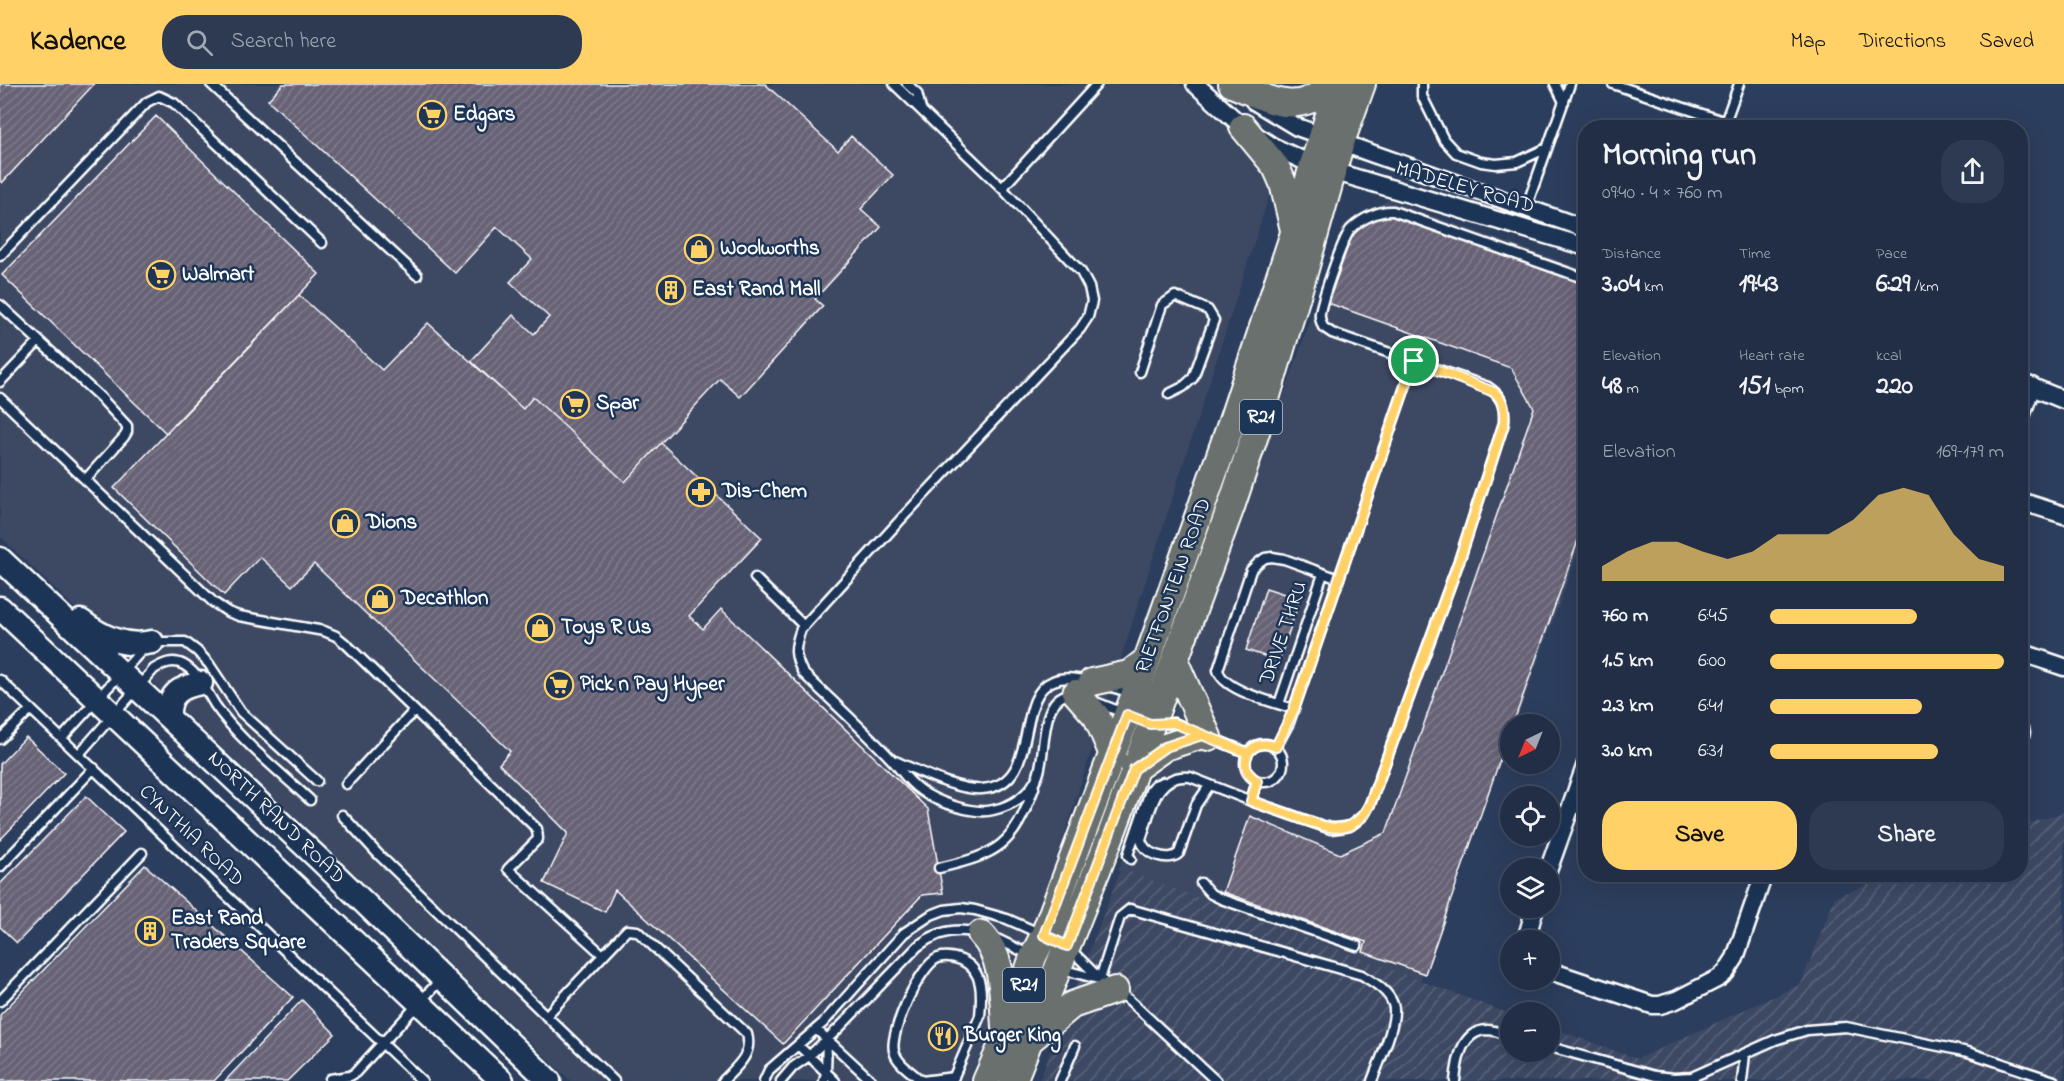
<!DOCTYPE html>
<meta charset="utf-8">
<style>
:root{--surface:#212e46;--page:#2d3a51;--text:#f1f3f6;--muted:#a2a8b3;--line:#3e4a5f;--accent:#ffd166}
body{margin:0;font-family:"Indie Flower",sans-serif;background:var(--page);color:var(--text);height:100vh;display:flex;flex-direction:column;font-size:22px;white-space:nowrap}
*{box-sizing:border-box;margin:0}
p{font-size:20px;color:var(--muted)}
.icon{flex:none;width:33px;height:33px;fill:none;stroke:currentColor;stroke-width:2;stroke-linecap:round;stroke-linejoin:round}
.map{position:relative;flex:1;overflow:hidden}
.details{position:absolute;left:1578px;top:36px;width:450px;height:762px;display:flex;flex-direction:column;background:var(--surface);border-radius:24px;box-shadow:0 6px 24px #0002,0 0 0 2px var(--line)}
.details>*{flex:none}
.needle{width:39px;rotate:223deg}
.fabs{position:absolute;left:1500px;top:630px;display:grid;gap:12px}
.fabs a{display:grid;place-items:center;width:60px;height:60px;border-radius:50%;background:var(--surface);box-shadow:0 6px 24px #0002,0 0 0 2px var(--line);font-size:30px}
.pin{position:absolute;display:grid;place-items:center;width:51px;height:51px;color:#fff;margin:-26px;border:3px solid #fff;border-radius:50%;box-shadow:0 2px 6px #0007}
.round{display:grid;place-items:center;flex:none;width:63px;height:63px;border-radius:24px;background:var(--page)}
.headline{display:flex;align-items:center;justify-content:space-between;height:102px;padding:0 24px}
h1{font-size:33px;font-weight:700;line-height:45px}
.figures{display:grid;grid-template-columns:repeat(3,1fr);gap:9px;height:102px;padding:6px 24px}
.figures div{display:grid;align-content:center}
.figures b{font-size:26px;font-weight:700}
.figures small{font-size:16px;font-weight:400}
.figures p{font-size:16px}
.chart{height:168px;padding:12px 24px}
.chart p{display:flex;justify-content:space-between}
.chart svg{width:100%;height:108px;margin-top:6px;fill:var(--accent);opacity:.7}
.primary-button{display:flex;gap:12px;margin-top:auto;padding:12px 24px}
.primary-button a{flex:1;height:69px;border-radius:24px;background:var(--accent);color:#111;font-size:24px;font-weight:700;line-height:69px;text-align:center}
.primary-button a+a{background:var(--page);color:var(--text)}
ul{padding:0 24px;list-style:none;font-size:20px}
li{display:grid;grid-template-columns:96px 72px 1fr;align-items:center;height:45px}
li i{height:15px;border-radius:8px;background:var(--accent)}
header{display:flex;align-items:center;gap:36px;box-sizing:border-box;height:84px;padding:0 30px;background:var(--accent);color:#111}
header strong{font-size:28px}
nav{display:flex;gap:33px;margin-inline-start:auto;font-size:21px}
.search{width:420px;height:54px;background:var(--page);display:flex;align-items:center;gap:15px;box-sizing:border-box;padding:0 21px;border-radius:24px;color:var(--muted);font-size:22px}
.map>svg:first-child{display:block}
.built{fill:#3e4964}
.industrial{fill:url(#industrial-furrows)}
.building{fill:url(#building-hatch);stroke:#fff;stroke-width:1.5}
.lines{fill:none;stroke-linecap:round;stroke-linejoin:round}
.service-casing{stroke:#fff;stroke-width:13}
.minor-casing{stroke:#fff;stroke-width:21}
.secondary-casing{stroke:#fff;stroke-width:27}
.primary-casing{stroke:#fff;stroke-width:30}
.service{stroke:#1d3557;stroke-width:8}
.minor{stroke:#1d3557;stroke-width:16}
.secondary{stroke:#1d3557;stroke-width:22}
.primary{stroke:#6a706d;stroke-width:26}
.route-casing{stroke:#fff;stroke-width:12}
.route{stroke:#ffd166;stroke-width:8}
.labels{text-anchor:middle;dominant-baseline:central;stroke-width:5;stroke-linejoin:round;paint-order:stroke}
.shield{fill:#1d3557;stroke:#bbc2cd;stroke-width:1.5}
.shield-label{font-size:20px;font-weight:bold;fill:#fff}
.poi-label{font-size:21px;font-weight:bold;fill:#fff;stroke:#1d3557;text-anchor:start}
.street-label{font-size:21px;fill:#fff;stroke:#1d3557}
</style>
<header>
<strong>Kadence</strong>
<div class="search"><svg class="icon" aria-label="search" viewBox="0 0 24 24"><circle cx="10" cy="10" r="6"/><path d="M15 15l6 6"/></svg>Search here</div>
<nav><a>Map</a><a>Directions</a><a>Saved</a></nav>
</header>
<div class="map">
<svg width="2064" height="997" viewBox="0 0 2064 997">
<defs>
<pattern id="industrial-furrows" width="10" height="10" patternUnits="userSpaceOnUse" patternTransform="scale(1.5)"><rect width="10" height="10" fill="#3e4964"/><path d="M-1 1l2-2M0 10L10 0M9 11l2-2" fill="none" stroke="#5b647b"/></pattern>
<pattern id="building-hatch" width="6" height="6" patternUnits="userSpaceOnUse" patternTransform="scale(1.5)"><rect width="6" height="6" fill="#676276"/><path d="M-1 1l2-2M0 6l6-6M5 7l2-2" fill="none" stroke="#7e7a8b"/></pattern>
</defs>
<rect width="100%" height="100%" fill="#2c3e5d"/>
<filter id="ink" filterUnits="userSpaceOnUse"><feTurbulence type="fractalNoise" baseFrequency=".0167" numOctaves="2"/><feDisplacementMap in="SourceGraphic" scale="12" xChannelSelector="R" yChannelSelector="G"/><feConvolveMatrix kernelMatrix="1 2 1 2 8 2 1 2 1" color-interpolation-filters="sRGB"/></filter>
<g filter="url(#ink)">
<!-- built -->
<path class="built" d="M0,0H1180L1276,90L1038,833L969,997H571L0,452Z
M1388,116L1585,186V449L1515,640H1510V652L1420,897L1118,787L1344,140Z"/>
<!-- industrial -->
<path class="industrial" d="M2064,728V997H1039L1121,785L1510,930V968H1550V943L1637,975L1801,900L1835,813L1895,791L2020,790L2021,742Z"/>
<!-- building -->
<path class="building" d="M0,0H94L2,99L0,97Z
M283,0H765L838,67L851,52L893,91L861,125L881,143L815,215L823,222L740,313L720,295L625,398L533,313L523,325L471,277L513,231L534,250L549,233L510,198L532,175L497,143L455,189L268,16Z
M156,32L319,190L166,349L2,191Z
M1389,128L1586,199V434L1513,640H1510V647L1425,890L1363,868L1366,858L1223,808L1250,732L1340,770L1386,749L1534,324L1511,284L1328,219L1355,142Z
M299,211L382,286L428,239L523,325L533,313L625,398L661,359L762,454L689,532L703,545L721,525L928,725L943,809L922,811L783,960L615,806L605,828L544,799L568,749L499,680L510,667L314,480L292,502L260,473L224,511L114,404Z
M1266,504L1300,515L1279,577L1246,566Z
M26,653L64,689L0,756V680Z
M86,712L124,748L17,859L0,843V800Z
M145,781L293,913L214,997H0V931Z
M302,916L335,950L287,997H225Z"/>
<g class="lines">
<!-- service casing -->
<g class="service-casing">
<path id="service" d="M211,0L417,191
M894,0L1002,104L1081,188L1089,203L1092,217L1088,233L1080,245L903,433L801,545C794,564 794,572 803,589C833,618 864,646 892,676C901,686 908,698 920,706C936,718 973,731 993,726C1012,722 1031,710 1038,691C1047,669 1038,610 1073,610
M907,0L917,9L921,25
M1422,0V12L1444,56L1456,69L1481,78L1496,80L1517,78L1547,64
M1555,0L1564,18
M1613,0L1726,38
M1723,44L1739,0
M1002,104L1097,0
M1526,124L1570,0
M0,172L147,18L159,12L174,19L322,159
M0,221L101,314L127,342V348L124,353L86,395
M1140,288L1162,221L1175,212L1208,226L1214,236L1193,294L1183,303L1169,310
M0,298L39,257
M0,314L213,518L228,528L239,532L324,547L336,552L346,560L537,745L538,755L508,785L603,871
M755,494L804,542
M153,558H185L197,567L209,580L241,628L317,697
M0,596L422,997
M1108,602L1135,610L1157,621
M1093,617L1126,630
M1279,620L1323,490
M1294,625C1274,618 1223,607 1218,586L1251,486L1258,479L1265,474L1272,473L1284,475L1339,495
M1155,640L1174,639L1194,647
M1209,653L1248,669
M62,654L143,565
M0,655L31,625
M1245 679a19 19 0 1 1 38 0a19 19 0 1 1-38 0Z
M1276,663L1289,639L1414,277
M79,670L154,585C164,579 173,575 184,581C198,589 207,608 215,621C240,657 278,686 310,716
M895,677C917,686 958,707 982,705C1042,701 1013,613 1053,597C1064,592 1078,595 1090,597
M346,700L414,627
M1209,702L1196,721L1179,769C1170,779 1142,770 1141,755C1151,728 1154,689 1190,693L1251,717L1331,745L1350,742L1364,731L1370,720L1460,474L1504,339C1505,323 1502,312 1488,303L1332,249L1323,243C1321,238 1319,234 1320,229C1322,216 1343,153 1351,145C1361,135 1379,126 1393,127L1586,195
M1251,717L1257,697
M342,731L378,770L614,997
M1131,775L1128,771L1129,768L1150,707L1155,701L1163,698
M0,783L94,684
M939,784C998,770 1013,762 1034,704
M1201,799L1211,810L1221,815L1357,862
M993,853L1030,871
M1069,864L1100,895L1128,915L1216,997
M1061,885L1098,895
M1100,895L1120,833L1130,825L1362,891C1373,898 1388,906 1393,920C1399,936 1378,980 1372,997
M0,917L142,769
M546,932L627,846L637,847L747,950C753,971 736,983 723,997
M817,946L872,997
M799,962L835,997
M1550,963L1655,992L1674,994L1692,993L1775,956L1807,946L1846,943L1968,968L2054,997
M330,995L350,992L355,989L442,894
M764,997L769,986L823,939L904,849L931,831L944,826L961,824L975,826L1007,835L1041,850
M781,997L793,983L809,972L839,944L918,862C936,848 955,843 978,849
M824,997L826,989L827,955
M922,997C913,989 897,980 894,967C889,949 920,881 938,874C945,872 954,873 961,876C984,886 982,911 980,932L952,997
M922,997L954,993
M1060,997L1075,962
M1455,997C1457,977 1461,947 1487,946C1495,946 1504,950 1510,952
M1742,997L1745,970"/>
</g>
<!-- minor casing -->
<g class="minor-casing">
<path id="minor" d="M1195,0L1243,43L1272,62L1313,81L1586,163
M1254,17L1297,43L1586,145
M2020,298L2064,316
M2020,335L2032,302
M2020,417L2064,431
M2020,568L2064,583
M2020,649H2021
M1549,784L1586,680
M1526,856L1535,824
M1550,887L1652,921H1660L1676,916L1719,894L1726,888L1735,874L1764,790"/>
</g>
<!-- secondary casing -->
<g class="secondary-casing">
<path id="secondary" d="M0,475L319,775L549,997
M0,524L502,997
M81,537C102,553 125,564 152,558
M169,632C168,610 180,603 201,599"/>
</g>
<!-- primary casing -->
<g class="primary-casing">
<path id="primary" d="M1232,0C1269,15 1299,35 1331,0
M1243,43L1276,83L1283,99L1294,146
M1175,578L1208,653
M1092,598L1129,590L1147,576
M1076,609L1097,633L1113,671
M1134,685L1165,663L1202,651
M981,850C1004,873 1003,913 1005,943
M1031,955L1072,921L1115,906
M986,997L1006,952L1033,873L1044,851L1135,610L1231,340L1294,149L1313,81L1339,0
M1013,997L1111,751L1232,420L1256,348L1305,185L1341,58L1362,0"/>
</g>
<!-- service -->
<use href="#service" class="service"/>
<!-- minor -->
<use href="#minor" class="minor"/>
<!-- secondary -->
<use href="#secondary" class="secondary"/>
<!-- primary -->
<use href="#primary" class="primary"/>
</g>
</g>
<g class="lines" filter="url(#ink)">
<!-- route casing -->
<g class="route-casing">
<path id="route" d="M1414,277L1294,625L1276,663C1265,658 1256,659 1248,669L1202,651L1165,663L1134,685L1067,862L1044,851L1127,631L1150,640L1174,639L1248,669C1243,680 1246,690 1257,697L1251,717C1267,723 1283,728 1299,734C1329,744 1352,755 1370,720L1460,474L1504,339C1505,326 1504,316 1494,308L1414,277"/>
</g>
<!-- route -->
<use href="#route" class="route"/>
</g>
<!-- icons -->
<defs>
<g id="supermarket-ring" transform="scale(1.5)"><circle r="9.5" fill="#1d3557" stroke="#ffd166" stroke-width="1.5"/><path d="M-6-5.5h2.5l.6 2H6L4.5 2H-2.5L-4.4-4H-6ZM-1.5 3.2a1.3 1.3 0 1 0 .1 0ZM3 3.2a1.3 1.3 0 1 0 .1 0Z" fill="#ffd166"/></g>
<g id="shop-ring" transform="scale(1.5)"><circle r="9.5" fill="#1d3557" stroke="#ffd166" stroke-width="1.5"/><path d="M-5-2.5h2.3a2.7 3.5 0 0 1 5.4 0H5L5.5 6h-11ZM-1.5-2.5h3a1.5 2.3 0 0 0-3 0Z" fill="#ffd166"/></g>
<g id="building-ring" transform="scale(1.5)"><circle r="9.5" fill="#1d3557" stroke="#ffd166" stroke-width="1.5"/><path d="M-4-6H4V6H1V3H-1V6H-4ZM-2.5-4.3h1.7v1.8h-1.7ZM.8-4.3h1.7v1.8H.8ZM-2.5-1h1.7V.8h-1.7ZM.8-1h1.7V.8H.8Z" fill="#ffd166"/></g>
<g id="pharmacy-ring" transform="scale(1.5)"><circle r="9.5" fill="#1d3557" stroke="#ffd166" stroke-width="1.5"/><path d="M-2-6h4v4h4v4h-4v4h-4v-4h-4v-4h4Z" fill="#ffd166"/></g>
<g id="restaurant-ring" transform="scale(1.5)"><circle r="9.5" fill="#1d3557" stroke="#ffd166" stroke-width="1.5"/><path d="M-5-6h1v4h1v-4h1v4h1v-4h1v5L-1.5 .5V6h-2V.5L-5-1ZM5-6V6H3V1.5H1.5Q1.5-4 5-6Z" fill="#ffd166"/></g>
</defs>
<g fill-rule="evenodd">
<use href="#supermarket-ring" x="432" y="31"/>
<use href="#shop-ring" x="699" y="165"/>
<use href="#supermarket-ring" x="161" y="191"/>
<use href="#building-ring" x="671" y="206"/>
<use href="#supermarket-ring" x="575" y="320"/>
<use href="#pharmacy-ring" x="701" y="408"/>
<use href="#shop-ring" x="345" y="439"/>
<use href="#shop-ring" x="380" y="515"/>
<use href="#shop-ring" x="540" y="544"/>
<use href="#supermarket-ring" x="559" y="601"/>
<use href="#building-ring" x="150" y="847"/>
<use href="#restaurant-ring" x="943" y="952"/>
</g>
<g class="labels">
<!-- shield labels -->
<g class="shield">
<rect x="1240" y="316" width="42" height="34" rx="4.5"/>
<rect x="1003" y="884" width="42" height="34" rx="4.5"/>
</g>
<g class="shield-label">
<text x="1261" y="333">R21</text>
<text x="1024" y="901">R21</text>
</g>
<!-- poi labels -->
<g class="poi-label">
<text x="453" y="31">Edgars</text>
<text x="720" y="165">Woolworths</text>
<text x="182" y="191">Walmart</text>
<text x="692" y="206">East Rand Mall</text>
<text x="596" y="320">Spar</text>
<text x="722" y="408">Dis-Chem</text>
<text x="366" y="439">Dions</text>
<text x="401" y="515">Decathlon</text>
<text x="561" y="544">Toys R Us</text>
<text x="580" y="601">Pick n Pay Hyper</text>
<text x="171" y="835">East Rand<tspan x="171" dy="24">Traders Square</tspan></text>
<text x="964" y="952">Burger King</text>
</g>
<!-- street labels -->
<g class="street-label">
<text transform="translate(1465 104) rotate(16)">MADELEY ROAD</text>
<text transform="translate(1174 502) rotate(-70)">RIETFONTEIN ROAD</text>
<text transform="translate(1284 549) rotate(-71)">DRIVE THRU</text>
<text transform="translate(276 734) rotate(44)">NORTH RAND ROAD</text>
<text transform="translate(191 752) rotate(44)">CYNTHIA ROAD</text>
</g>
</g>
</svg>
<div class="fabs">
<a><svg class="needle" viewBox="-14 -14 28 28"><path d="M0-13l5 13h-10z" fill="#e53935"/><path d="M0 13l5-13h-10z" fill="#a2a8b3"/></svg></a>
<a><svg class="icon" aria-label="locate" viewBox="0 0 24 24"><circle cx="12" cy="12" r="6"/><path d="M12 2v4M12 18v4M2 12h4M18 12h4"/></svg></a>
<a><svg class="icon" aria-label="layers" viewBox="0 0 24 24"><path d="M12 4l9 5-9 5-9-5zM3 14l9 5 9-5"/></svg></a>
<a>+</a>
<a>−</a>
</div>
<div class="pin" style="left:1414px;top:277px;background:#1e9e55"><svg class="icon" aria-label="arrive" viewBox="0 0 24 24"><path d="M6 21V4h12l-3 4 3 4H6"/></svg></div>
<section class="details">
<div class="headline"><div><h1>Morning run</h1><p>09:40 · 4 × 760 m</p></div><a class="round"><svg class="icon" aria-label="share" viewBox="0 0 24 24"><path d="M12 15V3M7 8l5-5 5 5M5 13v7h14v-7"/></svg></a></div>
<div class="figures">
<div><p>Distance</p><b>3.04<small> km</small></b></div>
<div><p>Time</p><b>19:43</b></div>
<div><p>Pace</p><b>6:29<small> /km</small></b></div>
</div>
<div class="figures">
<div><p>Elevation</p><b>48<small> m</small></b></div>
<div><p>Heart rate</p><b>151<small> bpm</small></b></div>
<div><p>kcal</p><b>220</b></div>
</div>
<div class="chart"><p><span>Elevation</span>169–179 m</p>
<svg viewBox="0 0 160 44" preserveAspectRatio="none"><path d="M0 44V38L10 32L20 28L30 28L40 32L50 35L60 32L70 25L80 25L90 25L100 19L110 9L120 6L130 9L140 25L150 35L160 38V44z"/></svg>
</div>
<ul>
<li><b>760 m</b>6:45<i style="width:63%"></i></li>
<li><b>1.5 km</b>6:00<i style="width:100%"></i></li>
<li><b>2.3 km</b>6:41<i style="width:65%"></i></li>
<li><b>3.0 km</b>6:31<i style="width:72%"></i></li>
</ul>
<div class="primary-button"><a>Save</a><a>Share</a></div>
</section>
</div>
